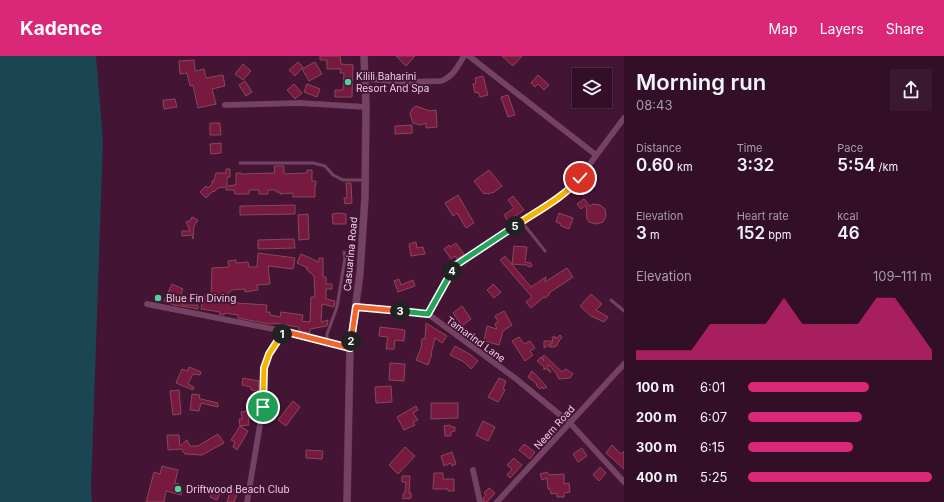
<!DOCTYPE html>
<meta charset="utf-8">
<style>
:root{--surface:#320f27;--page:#3a182f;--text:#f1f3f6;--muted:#a89ca7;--line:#4d2f44;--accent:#db2777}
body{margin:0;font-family:Inter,sans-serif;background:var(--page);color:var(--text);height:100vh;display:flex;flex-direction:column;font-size:15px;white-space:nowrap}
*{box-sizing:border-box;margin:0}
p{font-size:13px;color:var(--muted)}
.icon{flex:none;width:22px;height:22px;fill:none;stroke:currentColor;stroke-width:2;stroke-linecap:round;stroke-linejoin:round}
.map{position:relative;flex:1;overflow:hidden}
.details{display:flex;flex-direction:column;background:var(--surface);width:320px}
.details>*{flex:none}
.buttons{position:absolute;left:572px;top:12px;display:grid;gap:8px}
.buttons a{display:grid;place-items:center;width:40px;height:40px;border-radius:0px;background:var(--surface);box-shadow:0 1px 3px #0004,0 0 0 1px var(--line);font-size:20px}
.pin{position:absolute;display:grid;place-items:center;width:34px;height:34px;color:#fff;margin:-17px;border:2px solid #fff;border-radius:50%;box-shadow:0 1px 4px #0007}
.km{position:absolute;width:20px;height:20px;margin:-10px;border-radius:50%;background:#222;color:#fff;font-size:11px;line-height:20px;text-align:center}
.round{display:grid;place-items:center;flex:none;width:42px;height:42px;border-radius:0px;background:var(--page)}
.overview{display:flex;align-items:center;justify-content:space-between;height:68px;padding:0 12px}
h1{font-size:22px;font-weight:600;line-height:30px}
.metrics{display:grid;grid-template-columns:repeat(3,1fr);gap:6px;height:68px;padding:4px 12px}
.metrics div{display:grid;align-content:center}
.metrics b{font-size:17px;font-weight:600}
.metrics small{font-size:11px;font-weight:400}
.metrics p{font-size:11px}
.chart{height:112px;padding:8px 12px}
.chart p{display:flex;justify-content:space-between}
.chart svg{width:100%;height:72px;margin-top:4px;fill:var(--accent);opacity:.7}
ul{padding:0 12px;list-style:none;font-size:13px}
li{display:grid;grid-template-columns:64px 48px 1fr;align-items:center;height:30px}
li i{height:10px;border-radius:5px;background:var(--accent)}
header{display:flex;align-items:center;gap:24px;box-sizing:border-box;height:56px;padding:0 20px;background:var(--accent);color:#fff}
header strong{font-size:19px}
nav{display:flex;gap:22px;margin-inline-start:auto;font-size:14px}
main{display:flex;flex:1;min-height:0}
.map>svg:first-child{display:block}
.water{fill:#1a4552}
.building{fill:#781a3f;stroke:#86495b}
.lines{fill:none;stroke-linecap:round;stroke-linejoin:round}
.service-casing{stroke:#57324b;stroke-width:3.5}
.minor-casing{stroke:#57324b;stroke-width:6}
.tertiary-casing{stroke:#57324b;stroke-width:8}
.service{stroke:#764263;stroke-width:2.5}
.minor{stroke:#764263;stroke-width:5.5}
.tertiary{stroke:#764263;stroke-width:7}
.split-1-casing{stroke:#fff;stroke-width:8}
.split-2-casing{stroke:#fff;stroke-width:8}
.split-3-casing{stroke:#fff;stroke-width:8}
.split-4-casing{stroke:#fff;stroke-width:8}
.split-5-casing{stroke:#fff;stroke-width:8}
.split-6-casing{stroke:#fff;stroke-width:8}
.split-1{stroke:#f5b400;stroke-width:5}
.split-2{stroke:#f0652b;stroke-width:5}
.split-3{stroke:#f0652b;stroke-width:5}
.split-4{stroke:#22a559;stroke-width:5}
.split-5{stroke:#22a559;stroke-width:5}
.split-6{stroke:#f5b400;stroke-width:5}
.poi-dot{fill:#4bd49b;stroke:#431434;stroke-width:1.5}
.labels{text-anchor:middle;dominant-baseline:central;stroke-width:3.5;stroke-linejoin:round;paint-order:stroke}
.poi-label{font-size:10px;fill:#efd0e2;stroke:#431434;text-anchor:start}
.street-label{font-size:10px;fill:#efd0e2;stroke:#431434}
</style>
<header>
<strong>Kadence</strong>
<nav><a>Map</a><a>Layers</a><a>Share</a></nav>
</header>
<main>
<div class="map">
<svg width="624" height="446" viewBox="0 0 624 446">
<rect width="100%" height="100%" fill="#431434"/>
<!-- water -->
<path class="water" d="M0,0H96L103,85L91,434L92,446H0Z"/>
<!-- building -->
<path class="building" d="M320,0H340L341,8L353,9L352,41H335V34H343L344,17H340L341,13H327V4H320Z
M396,0H415L406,10Z
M502,0H522L513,10Z
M194,4L195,15L204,13L206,22L223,19L225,30L212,33L216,48L198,52L193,29L190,30L187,17L180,18L179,5Z
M298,6L303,11L295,20L289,14Z
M315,6L322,18L309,25L302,13Z
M243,8L251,15L243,24L235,18Z
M538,19L549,29L544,34L538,28L535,31L531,27Z
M483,20L488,39L480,41L478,36L475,37L473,28L476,27L475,22Z
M245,25L252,36L246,40L239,29Z
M294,28L302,37L295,43L287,34Z
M307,28L320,33L317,41L304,36Z
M508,39L515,59L508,61L501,41Z
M175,43L177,51L164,53L163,44Z
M416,50L430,55L436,54L437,71L426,72V67L421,69L413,67L410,58L412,53Z
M210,67H220L221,79H210Z
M412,69V77L395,78V70Z
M221,87V97L211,98L210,88Z
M274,110H284V118L307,117V114H312V125H316V129H315V141H293V137L280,138V136H276V134H268V138H259V134H249V138H235L234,134H226V131L218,132L214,136L213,135L206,142L200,136L206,130L208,132L212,128V125H214L216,117H226V113H230V121H227V130L236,129V117H241V118L275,117Z
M489,114L502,130L493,137L492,136L489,138L486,137L484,138L474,125Z
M346,127H351L352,147L345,148L344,142H347Z
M458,139L474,167L466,172L457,157L453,160L445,147Z
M513,140L524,154L508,165L504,159L514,152L508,144Z
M584,143L590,150L593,148L600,149L605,153L606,160L603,166L596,168L589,166L587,163L586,149L581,153L577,148Z
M295,149V158L240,159V150Z
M339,157L346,158V168H333L332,158Z
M559,157L573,162L569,173L561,170V168L556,166Z
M308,158L309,183L299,184L298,159Z
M192,161L198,164L194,170L193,183L192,179L182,180V175H190L186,166L190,165Z
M294,183L295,192L258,193V184Z
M416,186L417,192L423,191L425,198L411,200L409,188Z
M456,187L464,198L457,203L455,200L451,203L444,193L449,189L450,191Z
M514,190L527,191L525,206L531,207L532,210L529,211L525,208V209L512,208Z
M258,197L295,202L293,213L268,210L270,228L257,229L258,234L245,236V233L231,234L224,244L236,247L267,249L266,256H270V259L280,261L281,256L303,259L302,265L310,266L311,241H315L314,220L306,213L308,212L297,207L301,198L319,206V202H323V221H326V228H332V233H326V243L335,245L334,251L322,248L321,266L328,264L327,270L310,273V277L299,275V271L273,267V268H269L238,262V259L224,257V259L219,258L220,256L201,253L203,240L211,241L212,212L229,211L228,205L236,204V207L248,206L249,211H257Z
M505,200L531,231L546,221L545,226L567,212L573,221L549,237V239L545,242L544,241L531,252L526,246L532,241L500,204Z
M399,223L401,229L413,224L415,230L398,236L394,225Z
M172,228L183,233L180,241L184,243L182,249H198V253L174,249L164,245Z
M493,228L501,236L494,242L487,234Z
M591,238L602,248L596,254L608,261L604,266L591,260L580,250Z
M462,250L471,263L462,270L453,257Z
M504,255L512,269L503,275L499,289L484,285L487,270L497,273L495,268L498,266L495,260Z
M426,267L447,280L442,287L435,282L431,298H432L428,309L416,304L421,292L422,283H425Z
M380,271L405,274L404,285L395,284L394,293H386L388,281L379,280Z
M560,279L562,281L557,288V290L556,289L555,291H549L553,286L544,292V285H553L552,281H556V283Z
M519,281L524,288L530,285L535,292L530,295L533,299L525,305L512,285Z
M455,290L471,299L478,305L471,313L464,306L450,299Z
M544,299L562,316L566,313L573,318L570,322L559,323L556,317L549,309L547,310L551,316H550L545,312L544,314V311L537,305L541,301L544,305L542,301Z
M390,307L405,308L404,325L389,324Z
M189,311L201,316L200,319L193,318L188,328L194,331L193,334L176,327L182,313L188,315Z
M532,315L537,320L547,331L543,333L542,331L540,333L536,329L537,328L528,321Z
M243,322L259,325V335L251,334V331L242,329Z
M499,322L506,325L503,333L505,334L498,346L488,341Z
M391,330L392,346L376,347L375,331Z
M179,334L181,358L173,359L170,335Z
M192,338L200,339L199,342L201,343L218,347V351L201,347L199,355L190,354Z
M293,345L300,351L286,370L278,364Z
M431,347H458V362L431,363Z
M416,350L418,354L413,357L418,364L413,366L415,369L404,374L397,361Z
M248,355L249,369L240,370L248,375L237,394L233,391L235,386L231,384L240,370L239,363H242L241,356Z
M483,365L495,371L488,385L476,379Z
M450,369L451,371H455V375L451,376V380H445L444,370Z
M218,378L224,387L202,399L185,398L181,393L168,394L167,379H179L180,390L187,384L190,390H198Z
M524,388L535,396L530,403L519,394Z
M612,389L621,398L624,395V413L606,397Z
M405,391L415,400L398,418L389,409Z
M582,392L587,400L578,406L573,398Z
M306,394L323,395L322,403L306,402Z
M452,396L456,408L452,410L451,407L444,410L441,400Z
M514,402L522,409L510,422L507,419L512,413L507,409Z
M162,410L178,414L175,427L179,428L178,433L182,434L181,439L166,435L164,446H146L154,416L160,418Z
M600,411L606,417L599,425L593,419Z
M547,416L549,419L564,418V428L569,427L570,436L564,437V441H557V437L551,438L550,433H548L547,422L542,424L540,418Z
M434,417H443V423H454V435H448V433H433Z
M402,420H410L409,437H411V442L403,443V438L405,437L406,426H402Z
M215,430L222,433L217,444L210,441Z
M489,432L495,437L487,446H484L483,442L486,439L484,437Z
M231,433L238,435L234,446H227Z"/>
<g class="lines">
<!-- service casing -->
<g class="service-casing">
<path id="service" d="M240,107H313L325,110L333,119L343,124H364
M522,166L545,195
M611,244L624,255
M327,285V278L337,251L345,202L344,196"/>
</g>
<!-- minor casing -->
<g class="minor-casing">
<path id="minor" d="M469,0L596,99
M364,23L409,26L441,25C453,21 458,10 464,0
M225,49L300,47L366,51
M147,248L283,275L350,292
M356,251L428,258L515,322L570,367L624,426
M428,258L449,219L456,209L557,142L575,128L624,62
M473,414L480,446
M247,446L263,351L264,313L269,298L283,275
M497,446L624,308"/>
</g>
<!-- tertiary casing -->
<g class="tertiary-casing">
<path id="tertiary" d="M347,446L350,292L360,217L365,141L366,51L364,0"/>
</g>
<!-- service -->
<use href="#service" class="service"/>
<!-- minor -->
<use href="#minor" class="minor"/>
<!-- tertiary -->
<use href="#tertiary" class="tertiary"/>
</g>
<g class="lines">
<!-- split-1 casing -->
<g class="split-1-casing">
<path id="split-1" d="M263,351L264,312L269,298L282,278"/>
</g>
<!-- split-2 casing -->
<g class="split-2-casing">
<path id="split-2" d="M282,278L283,275L350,292L351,285"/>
</g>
<!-- split-3 casing -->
<g class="split-3-casing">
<path id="split-3" d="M351,285L356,251L400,255"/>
</g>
<!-- split-4 casing -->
<g class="split-4-casing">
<path id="split-4" d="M400,255L428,258L452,215"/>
</g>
<!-- split-5 casing -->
<g class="split-5-casing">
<path id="split-5" d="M452,215L456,209L515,170"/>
</g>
<!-- split-6 casing -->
<g class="split-6-casing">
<path id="split-6" d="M515,170C537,155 563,142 580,122"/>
</g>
<!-- split-1 -->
<use href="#split-1" class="split-1"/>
<!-- split-2 -->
<use href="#split-2" class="split-2"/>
<!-- split-3 -->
<use href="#split-3" class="split-3"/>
<!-- split-4 -->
<use href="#split-4" class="split-4"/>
<!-- split-5 -->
<use href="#split-5" class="split-5"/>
<!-- split-6 -->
<use href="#split-6" class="split-6"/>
</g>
<!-- markers -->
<g class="poi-dot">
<circle cx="348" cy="26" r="4"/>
<circle cx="158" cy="242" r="4"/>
<circle cx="178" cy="433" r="4"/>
</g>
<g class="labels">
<!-- poi labels -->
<g class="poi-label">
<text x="356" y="20">Kilili Baharini<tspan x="356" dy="12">Resort And Spa</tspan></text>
<text x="166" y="242">Blue Fin Diving</text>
<text x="186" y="433">Driftwood Beach Club</text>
</g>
<!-- street labels -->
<g class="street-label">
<text transform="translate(350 198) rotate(-85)">Casuarina Road</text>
<text transform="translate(476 283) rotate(36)">Tamarind Lane</text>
<text transform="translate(554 371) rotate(-48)">Neem Road</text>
</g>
</g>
</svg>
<div class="buttons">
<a><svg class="icon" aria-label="layers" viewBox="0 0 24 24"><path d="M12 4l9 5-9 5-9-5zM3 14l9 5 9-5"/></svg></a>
</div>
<div class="pin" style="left:263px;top:351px;background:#1e9e55"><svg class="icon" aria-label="arrive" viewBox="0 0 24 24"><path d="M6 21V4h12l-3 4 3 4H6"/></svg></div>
<div class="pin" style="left:580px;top:122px;background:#d93025"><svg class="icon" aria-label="check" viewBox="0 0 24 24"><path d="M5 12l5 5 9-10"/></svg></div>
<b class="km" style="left:282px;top:278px">1</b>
<b class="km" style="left:351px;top:285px">2</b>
<b class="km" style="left:400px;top:255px">3</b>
<b class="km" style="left:452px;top:215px">4</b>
<b class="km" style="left:515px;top:170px">5</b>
</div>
<section class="details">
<div class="overview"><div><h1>Morning run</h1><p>08:43</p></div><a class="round"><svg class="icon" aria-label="share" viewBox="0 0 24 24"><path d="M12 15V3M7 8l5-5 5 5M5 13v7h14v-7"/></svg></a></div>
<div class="metrics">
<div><p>Distance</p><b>0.60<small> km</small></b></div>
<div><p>Time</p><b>3:32</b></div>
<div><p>Pace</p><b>5:54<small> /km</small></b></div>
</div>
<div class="metrics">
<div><p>Elevation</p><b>3<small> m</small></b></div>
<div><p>Heart rate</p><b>152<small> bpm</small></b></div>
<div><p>kcal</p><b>46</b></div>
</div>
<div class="chart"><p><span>Elevation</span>109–111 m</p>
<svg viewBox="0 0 160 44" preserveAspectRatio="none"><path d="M0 44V38L10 38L20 38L30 38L40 22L50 22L60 22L70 22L80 6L90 22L100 22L110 22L120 22L130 6L140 6L150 22L160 38V44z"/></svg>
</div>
<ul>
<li><b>100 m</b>6:01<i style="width:66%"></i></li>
<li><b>200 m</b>6:07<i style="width:62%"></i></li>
<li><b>300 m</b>6:15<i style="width:57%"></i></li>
<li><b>400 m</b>5:25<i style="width:100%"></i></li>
</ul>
</section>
</main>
